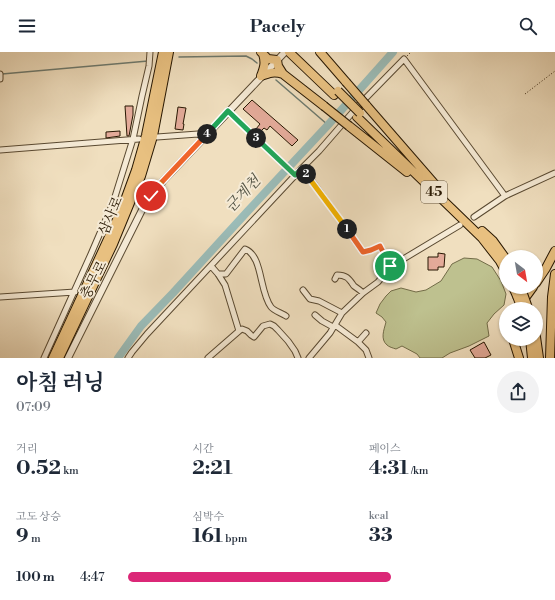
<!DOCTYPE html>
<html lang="ko">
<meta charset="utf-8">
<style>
:root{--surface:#fff;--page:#f2f2f3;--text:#1f2937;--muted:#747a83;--accent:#db2777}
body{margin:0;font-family:"Libre Bodoni","Noto Serif KR",serif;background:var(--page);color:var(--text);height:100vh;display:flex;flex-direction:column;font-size:15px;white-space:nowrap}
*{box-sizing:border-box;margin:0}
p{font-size:13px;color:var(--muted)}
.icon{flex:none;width:22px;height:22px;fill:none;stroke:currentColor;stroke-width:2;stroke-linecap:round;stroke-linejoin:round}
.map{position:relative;height:306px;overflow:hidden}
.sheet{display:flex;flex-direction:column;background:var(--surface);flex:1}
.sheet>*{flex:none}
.needle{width:26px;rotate:149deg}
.buttons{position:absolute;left:499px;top:198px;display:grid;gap:8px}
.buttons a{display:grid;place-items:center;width:44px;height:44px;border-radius:50%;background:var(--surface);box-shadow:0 1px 3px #0004;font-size:20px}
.pin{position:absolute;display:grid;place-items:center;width:34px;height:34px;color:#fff;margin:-17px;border:2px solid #fff;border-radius:50%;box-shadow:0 1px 4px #0007}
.km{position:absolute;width:20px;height:20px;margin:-10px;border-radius:50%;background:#222;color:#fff;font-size:11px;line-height:20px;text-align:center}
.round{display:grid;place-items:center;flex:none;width:42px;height:42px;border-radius:21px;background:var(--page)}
.summary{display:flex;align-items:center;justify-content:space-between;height:68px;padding:0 16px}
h1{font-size:22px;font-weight:700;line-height:30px}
.metrics{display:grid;grid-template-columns:repeat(3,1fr);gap:6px;height:68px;padding:4px 16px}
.metrics div{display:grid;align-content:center}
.metrics b{font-size:20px;font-weight:700}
.metrics small{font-size:11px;font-weight:400}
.metrics p{font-size:11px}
ul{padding:0 16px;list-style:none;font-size:13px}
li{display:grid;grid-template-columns:64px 48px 1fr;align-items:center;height:30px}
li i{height:10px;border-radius:5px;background:var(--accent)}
header{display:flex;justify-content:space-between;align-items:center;height:52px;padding:0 16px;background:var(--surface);font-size:18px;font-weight:700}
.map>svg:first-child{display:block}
.green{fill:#bec18f;stroke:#726c48}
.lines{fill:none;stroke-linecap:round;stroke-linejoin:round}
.stream{stroke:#6d7a6f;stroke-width:1.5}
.river{stroke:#9bbcb8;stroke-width:8}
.building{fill:#e3aa99;stroke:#271702}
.minor-casing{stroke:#594931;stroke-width:7}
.tertiary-casing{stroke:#594931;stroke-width:8}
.primary-casing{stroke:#271702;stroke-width:10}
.trunk-casing{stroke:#271702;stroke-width:10}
.path{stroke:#271702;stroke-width:1;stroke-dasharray:1 2;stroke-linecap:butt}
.minor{stroke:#f5ead5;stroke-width:5}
.tertiary{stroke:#f5ead5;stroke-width:6}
.primary{stroke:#e8c080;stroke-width:8}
.trunk{stroke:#e8c080;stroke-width:8}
.trunk-bridge-casing{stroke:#271702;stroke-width:10;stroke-linecap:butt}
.trunk-bridge{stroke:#e8c080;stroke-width:8}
.split-1-casing{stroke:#fff;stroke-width:8}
.split-2-casing{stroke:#fff;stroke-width:8}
.split-3-casing{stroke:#fff;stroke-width:8}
.split-4-casing{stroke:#fff;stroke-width:8}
.split-5-casing{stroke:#fff;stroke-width:8}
.split-6-casing{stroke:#fff;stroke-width:8}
.split-1{stroke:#f0652b;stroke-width:5}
.split-2{stroke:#f5b400;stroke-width:5}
.split-3{stroke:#22a559;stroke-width:5}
.split-4{stroke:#22a559;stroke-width:5}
.split-5{stroke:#f0652b;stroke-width:5}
.split-6{stroke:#f5b400;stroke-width:5}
.labels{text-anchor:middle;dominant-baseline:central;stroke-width:4;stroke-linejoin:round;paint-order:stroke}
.shield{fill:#f5ead5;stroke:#655641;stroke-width:1}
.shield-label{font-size:13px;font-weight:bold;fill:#271702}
.street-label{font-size:14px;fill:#271702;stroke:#f5ead5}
.water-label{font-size:15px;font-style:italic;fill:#505142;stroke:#f5ead5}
</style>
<header><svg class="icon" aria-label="menu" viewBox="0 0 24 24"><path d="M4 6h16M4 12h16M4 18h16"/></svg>Pacely<svg class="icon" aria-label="search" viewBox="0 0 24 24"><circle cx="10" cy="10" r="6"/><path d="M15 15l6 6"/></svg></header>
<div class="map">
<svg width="555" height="306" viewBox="0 0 555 306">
<rect width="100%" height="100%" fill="#f0dfbf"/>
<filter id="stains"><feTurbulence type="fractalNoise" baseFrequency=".005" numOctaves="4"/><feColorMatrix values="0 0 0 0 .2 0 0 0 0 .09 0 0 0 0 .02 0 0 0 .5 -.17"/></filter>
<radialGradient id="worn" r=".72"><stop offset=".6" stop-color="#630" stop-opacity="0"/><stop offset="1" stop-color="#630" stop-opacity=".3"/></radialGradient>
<!-- green -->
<path class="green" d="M464,206L477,207L492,215L501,229L506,242L504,253L494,262L487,271L489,284L469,294L450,301L442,306H420L417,302L402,294L396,297C393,296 389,295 387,293C380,287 384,278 386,270L382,265L376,261L380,252L386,244L391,239L401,236L416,240L426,238L441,229L452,212Z"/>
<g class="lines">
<!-- stream -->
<path class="stream" d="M179,5L246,4L252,7L257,11
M2,22L148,9
M276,28L328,73"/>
<!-- river -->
<path class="river" d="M118,306L141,274L173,241L247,160L328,73L393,0"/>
</g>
<!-- building -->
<path class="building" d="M252,48L298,88L292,94L270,74L267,78L264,76L260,80L256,77L260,72L243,57Z
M125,54H133V63L129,84H127Z
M178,55L186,56L183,72H184L183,78L175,77Z
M120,79V84L106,86V80Z
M438,201L445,202L444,215H438V218H428V205H438Z
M484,290L491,303L485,306H475L470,298Z"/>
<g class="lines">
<!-- minor casing -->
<g class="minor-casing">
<path id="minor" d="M0,22V27
M228,59L295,123
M157,85L198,82L203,86
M0,98L139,87
M301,117L319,99L359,53L404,7L505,144
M474,165L505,144L555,121
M218,222H226L245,197C263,204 259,239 271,255C274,259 282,261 286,264
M335,227L337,223C347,223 349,227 354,234C357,236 360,238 363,241
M303,238L310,247L319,249L342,261
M0,245L75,240
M315,263L322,269L333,275
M335,273L358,290L366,298L369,306
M239,279L242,277L247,279L251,283L254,285L263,274L270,272L274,274L278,278L288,289L295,299L298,306
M358,290L366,281
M44,306L91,202L113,151L133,87L142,44L149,14L150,0
M128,306L132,300L147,282L301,117L307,122L363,200L371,198L380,194L390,215L460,173
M208,306L239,279L225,233L218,222L211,214
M309,306L330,281L342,261L363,241L378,230L390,215"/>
</g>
<!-- tertiary casing -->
<g class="tertiary-casing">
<path id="tertiary" d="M68,306L143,156L163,129L285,0"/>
</g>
<!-- primary casing -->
<g class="primary-casing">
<path id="primary" d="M536,231L546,216L555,199
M517,257L533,235
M513,287L519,306
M550,306L552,245L555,222"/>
</g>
<!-- trunk casing -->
<g class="trunk-casing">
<path id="trunk" d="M261,0L268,7L277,8L278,14L283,22L324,54
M289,0L334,43
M320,0L346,30
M261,24C264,16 266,11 263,2
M261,24C269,21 274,19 283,22
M366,53L439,137
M357,65L482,186L500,209L506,220
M349,74L407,120
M482,179L493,189L506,207
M513,235L517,244
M536,285L539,306
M530,287L532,306
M53,306L121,159L136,118L146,83L163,0
M59,306L113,192L141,124L153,84L169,0"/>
</g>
<!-- path -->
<path class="path" d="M407,4L411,0
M525,42L555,19"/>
<!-- minor -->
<use href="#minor" class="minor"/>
<!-- tertiary -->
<use href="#tertiary" class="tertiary"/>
<!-- primary -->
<use href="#primary" class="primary"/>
<!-- trunk -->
<use href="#trunk" class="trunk"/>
<!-- trunk-bridge casing -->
<g class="trunk-bridge-casing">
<path id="trunk-bridge" d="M346,30L366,53
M338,39L360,61
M324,54L349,74
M522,239L528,256
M517,244L522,257"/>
</g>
<!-- trunk-bridge -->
<use href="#trunk-bridge" class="trunk-bridge"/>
</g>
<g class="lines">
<!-- split-1 casing -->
<g class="split-1-casing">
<path id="split-1" d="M347,177L363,200L371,198L380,194L390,214"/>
</g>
<!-- split-2 casing -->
<g class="split-2-casing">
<path id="split-2" d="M306,122L347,177"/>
</g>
<!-- split-3 casing -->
<g class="split-3-casing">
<path id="split-3" d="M256,86L295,123L301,118L306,122"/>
</g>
<!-- split-4 casing -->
<g class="split-4-casing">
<path id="split-4" d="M207,82L228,59L256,86"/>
</g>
<!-- split-5 casing -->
<g class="split-5-casing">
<path id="split-5" d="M160,132L207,82"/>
</g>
<!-- split-6 casing -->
<g class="split-6-casing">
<path id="split-6" d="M151,144L160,132"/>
</g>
<!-- split-1 -->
<use href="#split-1" class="split-1"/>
<!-- split-2 -->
<use href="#split-2" class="split-2"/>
<!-- split-3 -->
<use href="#split-3" class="split-3"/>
<!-- split-4 -->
<use href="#split-4" class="split-4"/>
<!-- split-5 -->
<use href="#split-5" class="split-5"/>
<!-- split-6 -->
<use href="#split-6" class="split-6"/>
</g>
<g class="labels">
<!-- shield labels -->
<rect class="shield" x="421" y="129" width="26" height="22" rx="3"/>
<g class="shield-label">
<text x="434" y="140">45</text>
</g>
<!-- street labels -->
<g class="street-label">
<text transform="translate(111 164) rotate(-67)">삼사로</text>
<text transform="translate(94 228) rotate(-63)">충무로</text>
</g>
<!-- water labels -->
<g class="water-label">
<text transform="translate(243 142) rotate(-47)">군계천</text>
</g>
</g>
<rect width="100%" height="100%" filter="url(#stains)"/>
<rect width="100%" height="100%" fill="url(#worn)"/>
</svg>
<div class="buttons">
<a><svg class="needle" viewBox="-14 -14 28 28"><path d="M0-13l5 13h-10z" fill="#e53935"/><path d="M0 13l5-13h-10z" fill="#747a83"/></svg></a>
<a><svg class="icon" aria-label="layers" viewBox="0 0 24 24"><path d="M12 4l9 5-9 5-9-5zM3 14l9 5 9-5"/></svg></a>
</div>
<div class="pin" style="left:390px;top:214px;background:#1e9e55"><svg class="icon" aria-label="arrive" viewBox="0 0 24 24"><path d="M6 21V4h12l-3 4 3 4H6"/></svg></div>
<div class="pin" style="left:151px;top:144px;background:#d93025"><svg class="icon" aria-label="check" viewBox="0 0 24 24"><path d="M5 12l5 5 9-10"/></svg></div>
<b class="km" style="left:347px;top:177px">1</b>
<b class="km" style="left:306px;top:122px">2</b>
<b class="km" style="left:256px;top:86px">3</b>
<b class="km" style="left:207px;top:82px">4</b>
</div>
<section class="sheet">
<div class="summary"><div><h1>아침 러닝</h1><p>07:09</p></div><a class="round"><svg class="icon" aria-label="share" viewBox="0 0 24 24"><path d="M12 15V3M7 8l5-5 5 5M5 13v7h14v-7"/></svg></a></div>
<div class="metrics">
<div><p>거리</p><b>0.52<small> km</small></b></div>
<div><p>시간</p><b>2:21</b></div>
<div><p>페이스</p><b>4:31<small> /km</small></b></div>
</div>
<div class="metrics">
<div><p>고도 상승</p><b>9<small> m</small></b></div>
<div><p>심박수</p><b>161<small> bpm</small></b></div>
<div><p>kcal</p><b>33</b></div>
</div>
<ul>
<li><b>100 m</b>4:47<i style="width:64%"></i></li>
</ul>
</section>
